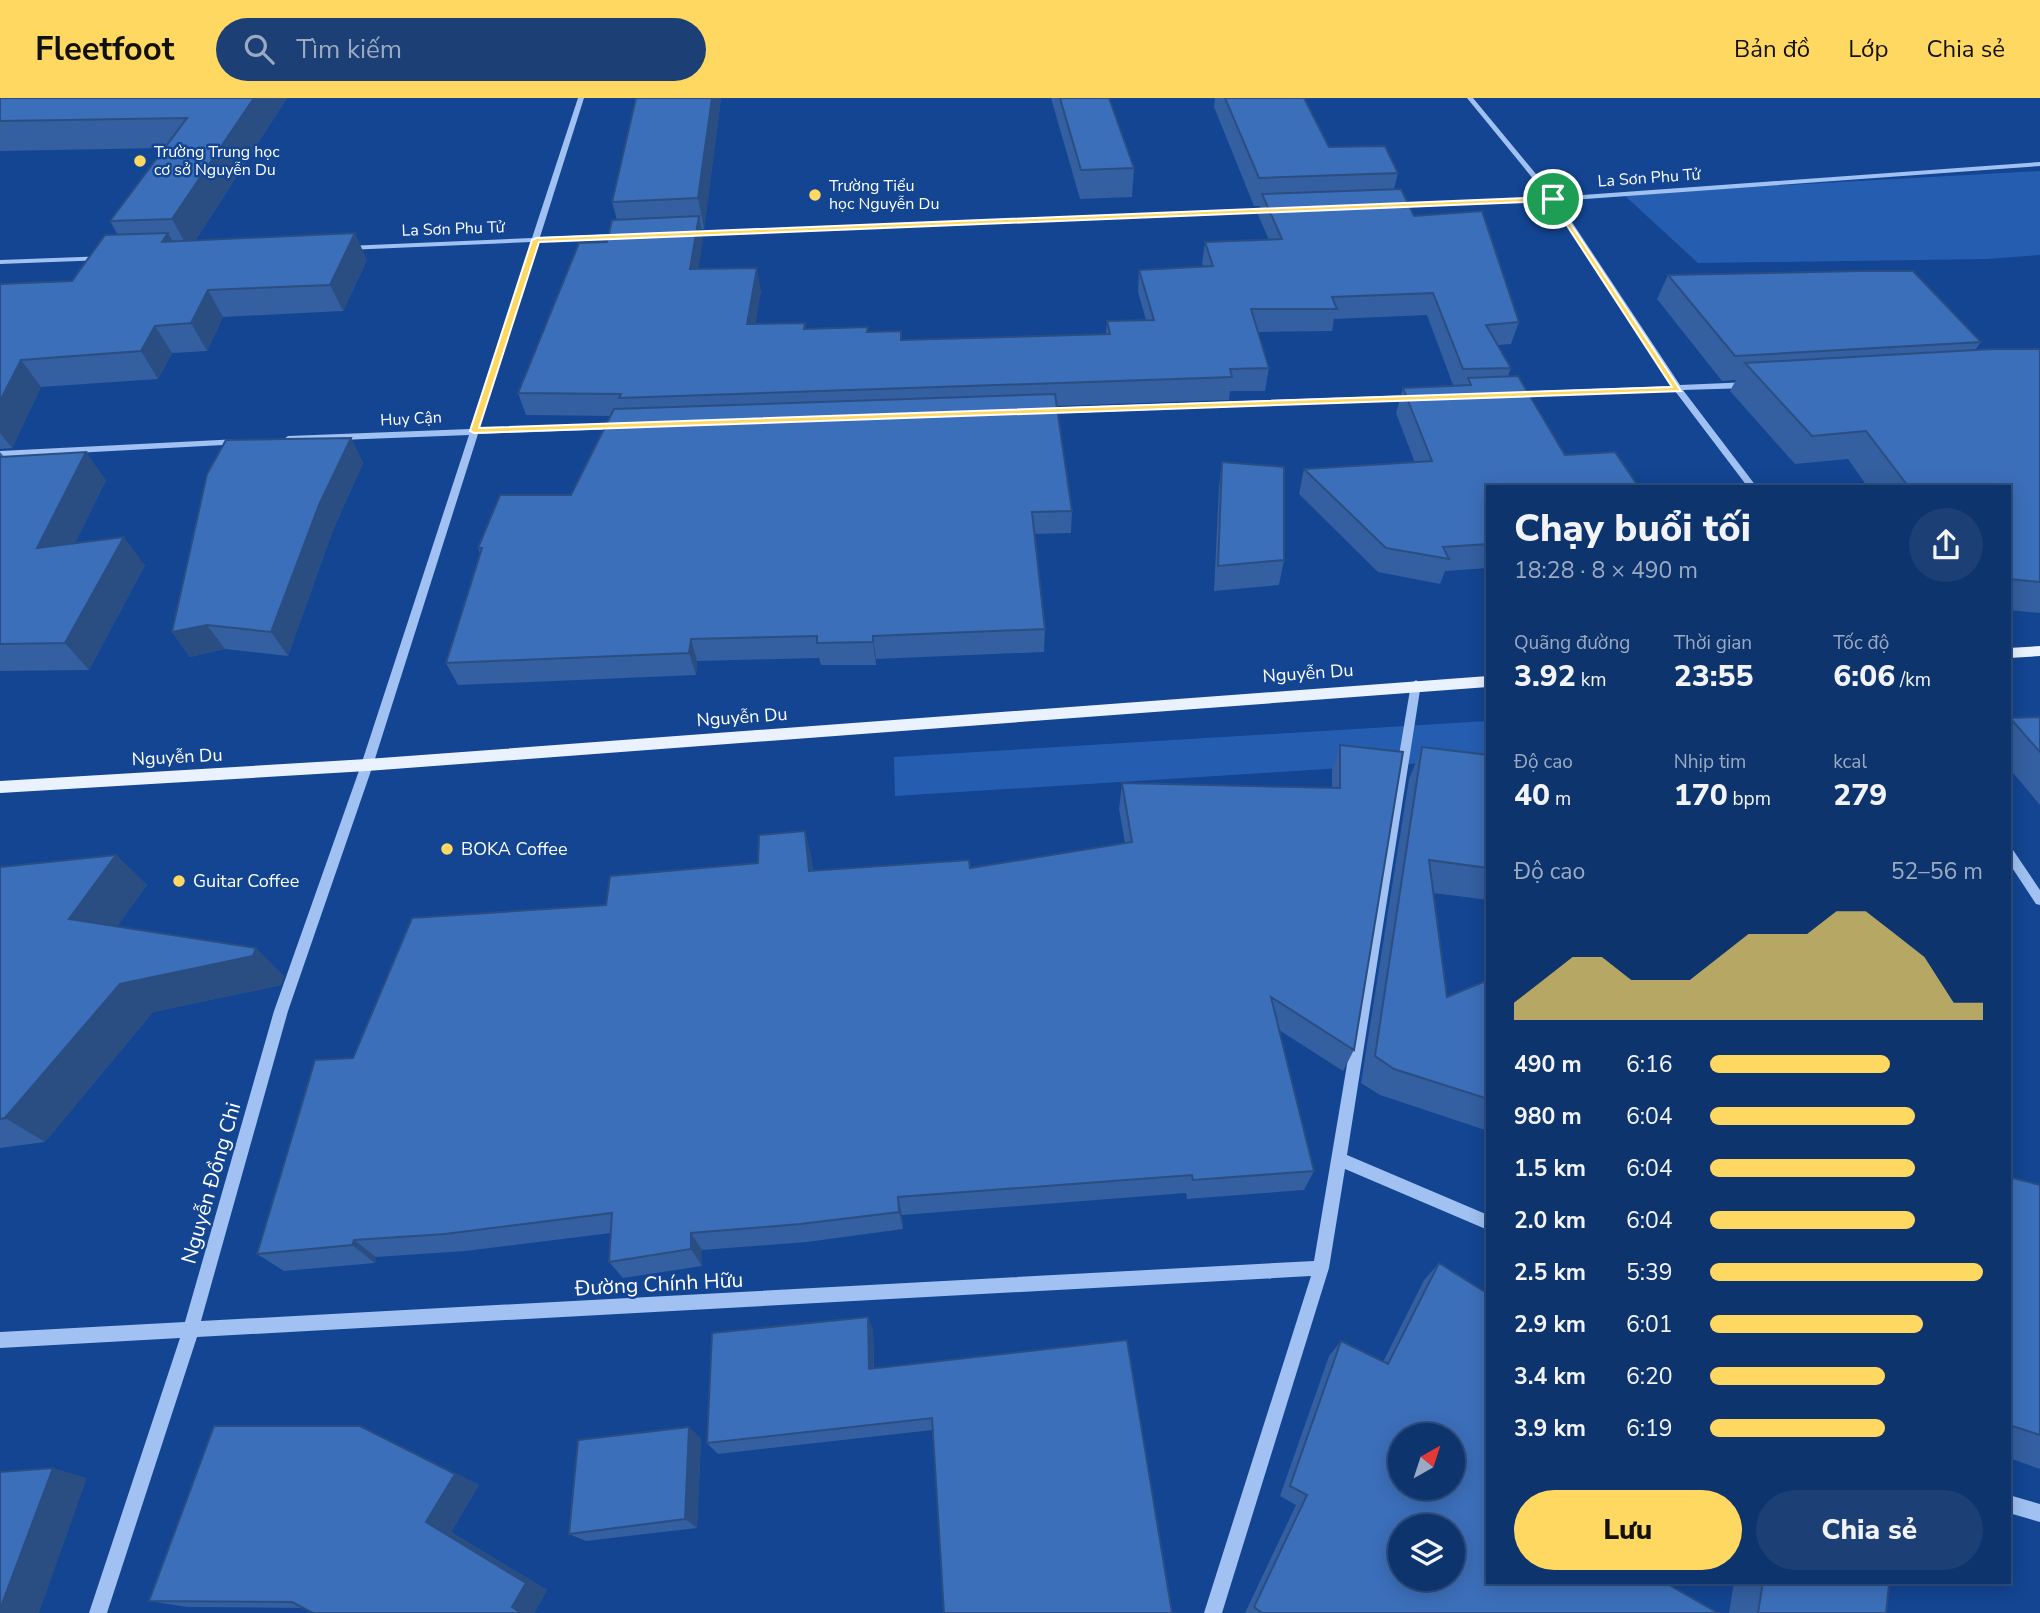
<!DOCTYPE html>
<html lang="vi">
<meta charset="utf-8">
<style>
:root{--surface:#0e346e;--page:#1c3f76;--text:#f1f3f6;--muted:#9baac2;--line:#2e4f81;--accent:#ffd861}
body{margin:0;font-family:"Nunito Sans",sans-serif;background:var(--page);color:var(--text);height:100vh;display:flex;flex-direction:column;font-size:26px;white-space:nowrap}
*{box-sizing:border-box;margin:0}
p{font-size:23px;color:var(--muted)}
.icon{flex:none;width:38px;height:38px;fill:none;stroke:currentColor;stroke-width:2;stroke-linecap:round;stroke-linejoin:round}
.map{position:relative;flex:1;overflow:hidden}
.drawer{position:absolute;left:1486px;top:387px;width:525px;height:1099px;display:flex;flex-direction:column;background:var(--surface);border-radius:0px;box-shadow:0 4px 18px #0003,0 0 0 2px var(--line)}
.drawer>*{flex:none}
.needle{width:46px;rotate:39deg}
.buttons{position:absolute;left:1388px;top:1325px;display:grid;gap:14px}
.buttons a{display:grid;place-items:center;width:77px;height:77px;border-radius:50%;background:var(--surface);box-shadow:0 4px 18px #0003,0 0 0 2px var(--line);font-size:35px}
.pin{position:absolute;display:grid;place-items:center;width:60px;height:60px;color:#fff;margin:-30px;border:4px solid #fff;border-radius:50%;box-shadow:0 2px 7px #0007}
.round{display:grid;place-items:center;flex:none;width:74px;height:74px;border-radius:37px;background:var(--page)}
.headline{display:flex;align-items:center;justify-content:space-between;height:119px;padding:0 28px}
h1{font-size:38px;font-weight:800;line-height:52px}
.metrics{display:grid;grid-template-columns:repeat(3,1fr);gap:10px;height:119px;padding:7px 28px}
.metrics div{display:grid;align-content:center}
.metrics b{font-size:30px;font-weight:800}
.metrics small{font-size:19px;font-weight:400}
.metrics p{font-size:19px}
.chart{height:196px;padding:14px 28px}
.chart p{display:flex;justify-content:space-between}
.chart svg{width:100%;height:126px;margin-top:7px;fill:var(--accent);opacity:.7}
.cta{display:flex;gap:14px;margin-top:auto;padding:14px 28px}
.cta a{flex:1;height:80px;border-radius:42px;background:var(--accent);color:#111;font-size:28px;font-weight:800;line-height:80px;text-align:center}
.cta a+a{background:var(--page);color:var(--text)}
ul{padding:0 28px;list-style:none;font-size:23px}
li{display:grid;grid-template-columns:112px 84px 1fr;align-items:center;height:52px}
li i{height:18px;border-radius:9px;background:var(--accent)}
header{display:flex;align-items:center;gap:42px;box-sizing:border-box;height:98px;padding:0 35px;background:var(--accent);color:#111}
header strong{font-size:33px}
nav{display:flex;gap:38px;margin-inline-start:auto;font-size:24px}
.search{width:490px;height:63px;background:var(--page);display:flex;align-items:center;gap:18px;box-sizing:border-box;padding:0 24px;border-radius:38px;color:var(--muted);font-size:26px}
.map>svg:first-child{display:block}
.green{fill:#255eb1}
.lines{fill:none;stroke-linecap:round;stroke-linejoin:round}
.minor{fill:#a0c1f2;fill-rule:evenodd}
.major{fill:#ebf2ff;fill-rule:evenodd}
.wall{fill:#345fa0}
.shaded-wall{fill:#2a4e82}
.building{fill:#3c6fba;stroke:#2a4e82;stroke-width:2;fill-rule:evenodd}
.route{fill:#ffd861;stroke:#fff;stroke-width:2;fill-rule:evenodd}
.poi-dot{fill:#ffd861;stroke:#134592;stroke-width:2.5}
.labels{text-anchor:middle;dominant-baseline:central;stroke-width:5;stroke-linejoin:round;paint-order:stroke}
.far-poi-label{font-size:16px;fill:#fff;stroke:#134592;text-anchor:start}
.far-street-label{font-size:16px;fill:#fff;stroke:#134592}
.street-label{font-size:18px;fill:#fff;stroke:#134592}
.poi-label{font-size:18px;fill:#fff;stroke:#134592;text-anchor:start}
.near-street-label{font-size:21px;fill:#fff;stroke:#134592}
</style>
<header>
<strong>Fleetfoot</strong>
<div class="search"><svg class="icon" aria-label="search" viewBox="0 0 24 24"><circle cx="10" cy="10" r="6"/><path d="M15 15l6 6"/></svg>Tìm kiếm</div>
<nav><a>Bản đồ</a><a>Lớp</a><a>Chia sẻ</a></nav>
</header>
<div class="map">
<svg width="2040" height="1515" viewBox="0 0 2040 1515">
<rect width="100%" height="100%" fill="#134592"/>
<!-- green -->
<path class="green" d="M2040,73V157L1987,161L1698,165L1623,96Z
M1487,623V661L895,698L894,659Z"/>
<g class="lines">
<!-- minor -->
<path class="minor" d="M578,0H584L540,139L622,136L626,138L622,140L539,144L479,331L620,325L624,328L620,331L478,336L373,667L288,913L201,1223L1314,1163L1411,586L1416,582L1421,586L1347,1057L1488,1117V1132L1345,1071L1329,1170L1222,1515H1204L1311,1178L197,1239L107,1515H89L180,1240L0,1250V1234L185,1224L274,913L361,667L469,337L288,344L284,341L288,338L470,331L531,144L347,152L343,150L347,148L532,140Z
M1467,0H1473L1555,99L2040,64V68L1558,103L1680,287L1750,284L1754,287L1750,290L1683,292L1756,388H1747L1675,293L1510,299L1509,297L1513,294L1672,288L1551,103L1389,110L1388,108L1392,106L1548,99Z
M1276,110L1280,112L1279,114L686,138L682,136L686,134Z
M108,158L109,160L105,162L0,166V162Z
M1414,297L1418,300L1417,302L1040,316L1036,313L1040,310Z
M239,341L244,344L242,346L0,359V353Z
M2009,750L2013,752L2040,792V807L2036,806L2009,765Z
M2009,1397L2040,1406V1424L2009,1415Z"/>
<!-- major -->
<path class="major" d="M2040,548V558L2009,560V550Z
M1488,578V589L367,673L0,695V683L367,661Z"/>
</g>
<!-- wall -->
<path class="wall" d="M0,0H287L195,143L367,162L343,213L223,219L207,253L172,255L158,281L41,289L12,350L0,351V186L72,183L118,137L110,123L164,50L0,53Z
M636,0H721L704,131H701L703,140L698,171L761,192L755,226L806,231L868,234L901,242L1106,236L1107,223L1146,222L1138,194L1139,172L1203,169L1202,166L1205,144L1269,142L1258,117L1260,108H1254L1214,9L1215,0H1304L1329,49L1398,75L1394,91L1414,118L1519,224L1511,246L1498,247L1511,270L1508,278L1488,388V470L1445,473L1440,486L1378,474L1299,396L1304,371L1415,365L1396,315L1403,290L1453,287L1427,217L1334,221L1332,233L1258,234L1269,270L1265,293H1230L1229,302L1057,308L1072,413L1071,435L1034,436L1045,531L1044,554L876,561V567H821L819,560L697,563L696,577L458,587L446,565L480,455L478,450L571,397L610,318L526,317L518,295L607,144L617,122L612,104Z
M1051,0H1109L1134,70L1132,99L1080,101Z
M1668,177L1981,244L1975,252L2040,251V515L2009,512V388H1867L1848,361L1795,366L1730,293L1736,282L1722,283L1657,201Z
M351,340L363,365L333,432L288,558L225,551L190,559L172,534Z
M0,354L4,359L106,382L75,445L145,467L89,572L0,573Z
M1222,364L1284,462L1279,487L1214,493L1219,389Z
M2040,619V707L2009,670V621L2010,620Z
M1340,647L1354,952L1343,973L1279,932L1314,1073L1304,1092L1187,1101L1186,1095L902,1117L903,1131L807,1144L702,1152V1168L623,1180L609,1164L611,1135L465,1153L376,1159L375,1165L284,1173L257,1156L353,960L606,807L758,765L805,733L811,758L813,773L970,770L1125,745L1119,711L1122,685L1332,690V672Z
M1422,649L1488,657V802L1433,795L1447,899L1488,882V1033L1380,997L1361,985L1409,681Z
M116,757L147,787L117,828L284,878L281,887L153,914L45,1044L0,1050V769Z
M2009,1079L2040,1087V1371L2009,1360Z
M1439,1165L1488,1484L1718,1515H1245L1296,1407L1280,1398L1329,1258L1341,1243L1383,1264L1424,1182Z
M868,1219L873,1233L874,1271L1172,1515L933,1332L718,1356L707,1345Z
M360,1328L479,1387L451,1434L547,1492L534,1515H313L303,1510L187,1509L149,1503Z
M701,1340L697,1430L586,1443L569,1436Z
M1734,1484H1884L1886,1515H1729Z"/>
<!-- shaded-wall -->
<path class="shaded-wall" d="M254,0H287L189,152L172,121Z
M712,0H721L704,131L698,100Z
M699,118L703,140L695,193L690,171Z
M168,135L183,161L162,144Z
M355,135L367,162L343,213L330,187Z
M757,170L761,192L752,248L747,226Z
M208,192L223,219L207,253L191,225Z
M155,228L172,255L158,281L141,253Z
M21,262L41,289L12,350L0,335V303Z
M351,340L363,365L333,432L288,558L271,534L319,407Z
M86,354L106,382L59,478L37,450Z
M124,439L145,467L89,572L65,545Z
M207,527L225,551L190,559L172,534Z
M873,538L876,561V567L873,544Z
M691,541L697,563L696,577L689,555Z
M805,733L811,758L815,798L809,773Z
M116,757L147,787L102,850L69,821Z
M256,850L284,878L281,887L153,914L45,1044L5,1020L120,886Z
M898,1099L902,1117L903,1131L899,1114Z
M691,1135L702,1152V1168L691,1151Z
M354,1142L376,1159L375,1165L352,1147Z
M868,1219L873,1233L874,1284L869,1271Z
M360,1328L479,1387L451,1434L547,1492L534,1515H521L512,1509L426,1424Z
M689,1329L701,1340L697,1430L685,1421Z
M53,1370L87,1380L39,1515H0V1511Z"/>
<!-- building -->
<path class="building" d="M0,0H254L172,121L110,123L187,20L0,23Z
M636,0H712L698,100L612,104Z
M1060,0H1109L1134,70L1081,72Z
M1225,0H1304L1329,49L1385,48L1398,75L1259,80Z
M1401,91L1414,118L1482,113L1519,224L1486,227L1511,270L1463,271L1433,195L1332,199L1337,211H1251L1269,270L1230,271L1232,279L619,300L621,296L518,295L579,145L607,144L612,122L699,118L690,171L757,170L747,226L805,225L804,231L868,229L867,234L901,233V242L1110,236L1107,223L1154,222L1139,172L1213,168L1205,144L1282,141L1262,96Z
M168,135L162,144L355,135L330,187L208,192L191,225L155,228L141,253L21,262L0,303V186L72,183L105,137Z
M1862,173H1913L1981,244L1735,258L1668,177Z
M1993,251H2040V484L2009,481V388H1908L1866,333L1812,338L1745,265Z
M1518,278L1565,357L1615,354L1638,388H1488V446L1443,449L1449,461L1386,450L1304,371L1432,363L1403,290L1471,287L1468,280Z
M1055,296L1072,413L1032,414L1045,531L873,538V544L817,545V538L691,541L689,555L446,565L482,450H478L500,397H571L614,311Z
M351,340L319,407L271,534L207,527L172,534L207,376L226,342Z
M86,354L37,450L124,439L65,545L0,546V359Z
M1222,364L1284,369V462L1218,468Z
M2040,619V654L2010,620Z
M1340,647L1403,654L1354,952L1271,899L1314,1073L1193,1082L1192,1077L898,1099L899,1114L800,1126L691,1135V1151L609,1164L612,1115L445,1136L354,1142L352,1147L257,1156L315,962L353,960L412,820L606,807L610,778L758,765L759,737L805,733L809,773L969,762L970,770L1132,744L1122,685L1340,690Z
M1422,649L1488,657V770L1429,762L1447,899L1488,882V1001L1394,971L1375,958Z
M116,757L69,821L256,850L253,858L120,886L5,1020L0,1021V769Z
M2009,1079L2040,1087V1337L2009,1327Z
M1439,1165L1488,1196V1484H1664L1718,1515H1262L1254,1509L1307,1397L1290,1388L1341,1243L1388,1266ZM1400,1337H1452V1390H1400ZM1400,1428H1452V1480H1400Z
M868,1219L869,1271L1127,1242L1172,1515H944L932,1320L707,1345L712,1235Z
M214,1328H360L455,1376L426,1424L526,1485L512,1509L521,1515H313L292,1504L149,1503Z
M689,1329L685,1421L569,1436L578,1342Z
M53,1370L0,1511V1374Z
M1763,1484H1884L1889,1486L1886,1515H1758Z"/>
<!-- route -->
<path class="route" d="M1553,99L1681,293L474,335L470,333L532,142L536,140ZM1551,103L1672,289L479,330L539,144Z"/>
<!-- markers -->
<g class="poi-dot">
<circle cx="140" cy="63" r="7"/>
<circle cx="815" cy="97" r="7"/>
<circle cx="447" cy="751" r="7"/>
<circle cx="179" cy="783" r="7"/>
</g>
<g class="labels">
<!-- far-poi labels -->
<g class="far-poi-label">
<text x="154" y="54">Trường Trung học<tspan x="154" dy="18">cơ sở Nguyễn Du</tspan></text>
<text x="829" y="88">Trường Tiểu<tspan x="829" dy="18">học Nguyễn Du</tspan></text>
</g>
<!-- far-street labels -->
<g class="far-street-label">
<text transform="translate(1649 80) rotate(-4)">La Sơn Phu Tử</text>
<text transform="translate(453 131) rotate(-2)">La Sơn Phu Tử</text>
<text transform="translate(411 321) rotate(-3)">Huy Cận</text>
</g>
<!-- street labels -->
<g class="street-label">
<text transform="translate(1308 575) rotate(-4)">Nguyễn Du</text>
<text transform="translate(742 619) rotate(-4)">Nguyễn Du</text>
<text transform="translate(177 659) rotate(-3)">Nguyễn Du</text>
</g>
<!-- poi labels -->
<g class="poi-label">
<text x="461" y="751">BOKA Coffee</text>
<text x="193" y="783">Guitar Coffee</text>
</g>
<!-- near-street labels -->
<g class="near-street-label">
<text transform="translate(211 1085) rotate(-74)">Nguyễn Đồng Chi</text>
<text transform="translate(659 1186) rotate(-3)">Đường Chính Hữu</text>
</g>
</g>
</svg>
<div class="buttons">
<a><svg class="needle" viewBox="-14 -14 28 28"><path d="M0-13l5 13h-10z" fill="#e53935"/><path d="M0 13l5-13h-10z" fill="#9baac2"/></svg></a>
<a><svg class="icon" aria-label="layers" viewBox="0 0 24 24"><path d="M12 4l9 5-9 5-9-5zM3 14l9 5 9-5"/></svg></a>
</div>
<div class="pin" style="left:1553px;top:101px;background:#1e9e55"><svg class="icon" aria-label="arrive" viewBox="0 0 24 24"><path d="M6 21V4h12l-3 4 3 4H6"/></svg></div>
<section class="drawer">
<div class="headline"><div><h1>Chạy buổi tối</h1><p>18:28 · 8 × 490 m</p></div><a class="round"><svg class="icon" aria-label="share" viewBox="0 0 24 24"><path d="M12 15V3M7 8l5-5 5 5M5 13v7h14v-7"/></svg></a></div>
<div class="metrics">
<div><p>Quãng đường</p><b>3.92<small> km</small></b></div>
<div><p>Thời gian</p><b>23:55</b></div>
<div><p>Tốc độ</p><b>6:06<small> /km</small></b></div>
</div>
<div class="metrics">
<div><p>Độ cao</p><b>40<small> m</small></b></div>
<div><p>Nhịp tim</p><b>170<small> bpm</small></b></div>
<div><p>kcal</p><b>279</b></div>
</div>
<div class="chart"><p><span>Độ cao</span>52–56 m</p>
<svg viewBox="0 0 160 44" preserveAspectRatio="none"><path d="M0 44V38L10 30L20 22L30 22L40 30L50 30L60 30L70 22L80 14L90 14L100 14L110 6L120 6L130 14L140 22L150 38L160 38V44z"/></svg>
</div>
<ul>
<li><b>490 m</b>6:16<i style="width:66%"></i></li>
<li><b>980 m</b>6:04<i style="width:75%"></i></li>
<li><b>1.5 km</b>6:04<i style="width:75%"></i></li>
<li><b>2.0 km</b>6:04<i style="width:75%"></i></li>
<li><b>2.5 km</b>5:39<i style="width:100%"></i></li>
<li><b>2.9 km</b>6:01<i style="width:78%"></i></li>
<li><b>3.4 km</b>6:20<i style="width:64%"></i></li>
<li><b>3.9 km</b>6:19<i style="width:64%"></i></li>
</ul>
<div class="cta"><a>Lưu</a><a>Chia sẻ</a></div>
</section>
</div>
